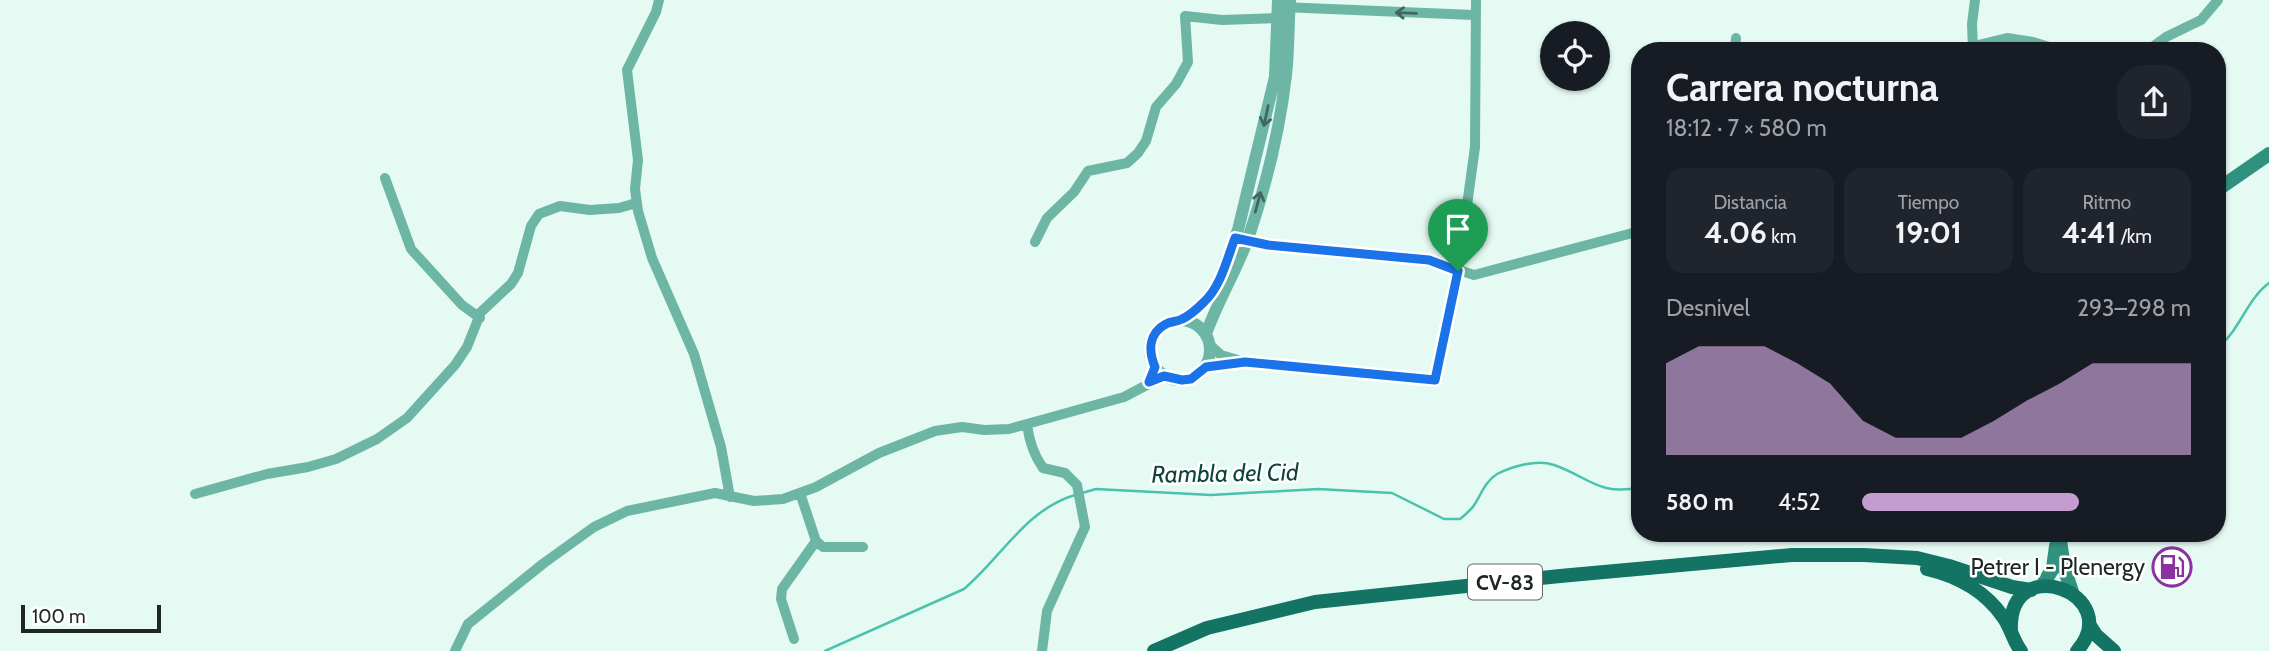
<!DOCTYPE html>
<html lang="es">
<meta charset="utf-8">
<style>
:root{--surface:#171b24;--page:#20242c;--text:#f1f3f6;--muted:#9ea1a6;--accent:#c39dcf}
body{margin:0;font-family:Cabin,sans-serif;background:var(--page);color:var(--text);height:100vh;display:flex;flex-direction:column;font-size:26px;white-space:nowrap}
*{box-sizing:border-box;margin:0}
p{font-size:23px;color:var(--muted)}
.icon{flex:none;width:38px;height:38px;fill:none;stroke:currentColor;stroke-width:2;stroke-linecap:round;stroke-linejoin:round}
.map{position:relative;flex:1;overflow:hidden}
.panel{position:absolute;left:1631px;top:42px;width:595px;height:500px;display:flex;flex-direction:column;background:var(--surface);border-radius:28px;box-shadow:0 2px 5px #0004}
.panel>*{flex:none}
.buttons{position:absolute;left:1540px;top:21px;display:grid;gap:14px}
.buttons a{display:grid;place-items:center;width:70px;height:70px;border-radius:50%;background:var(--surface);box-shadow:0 2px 5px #0004;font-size:35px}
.scale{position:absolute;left:21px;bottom:18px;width:140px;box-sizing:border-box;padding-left:7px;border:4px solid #1f2624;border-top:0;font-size:19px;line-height:24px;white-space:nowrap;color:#1f2624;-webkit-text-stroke:5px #fff;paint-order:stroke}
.pin{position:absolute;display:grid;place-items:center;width:60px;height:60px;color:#fff;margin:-72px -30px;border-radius:50% 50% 50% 0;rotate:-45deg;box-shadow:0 0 7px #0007}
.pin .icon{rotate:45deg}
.round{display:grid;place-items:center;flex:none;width:74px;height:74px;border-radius:28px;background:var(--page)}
.head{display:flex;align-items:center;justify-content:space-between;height:119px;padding:0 35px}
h1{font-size:38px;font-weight:800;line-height:52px}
.metrics{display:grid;grid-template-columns:repeat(3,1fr);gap:10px;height:119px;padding:7px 35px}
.metrics div{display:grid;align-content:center;border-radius:18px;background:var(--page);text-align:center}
.metrics b{font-size:30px;font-weight:800}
.metrics small{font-size:19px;font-weight:400}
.metrics p{font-size:19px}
.chart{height:196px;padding:14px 35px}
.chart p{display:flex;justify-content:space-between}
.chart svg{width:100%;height:126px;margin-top:7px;fill:var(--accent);opacity:.7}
ul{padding:0 35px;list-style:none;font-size:23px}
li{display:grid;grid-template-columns:112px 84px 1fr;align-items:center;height:52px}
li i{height:18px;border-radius:9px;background:var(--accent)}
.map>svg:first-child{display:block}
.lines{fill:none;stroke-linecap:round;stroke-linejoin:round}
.stream{stroke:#4bc2ab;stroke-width:2.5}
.minor{stroke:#6db6a5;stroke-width:10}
.tertiary{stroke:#6db6a5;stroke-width:12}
.secondary{stroke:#31917f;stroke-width:14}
.primary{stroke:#147464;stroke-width:14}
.oneway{stroke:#42675e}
.route-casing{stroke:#fff;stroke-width:14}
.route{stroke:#1a73e8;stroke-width:9}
.labels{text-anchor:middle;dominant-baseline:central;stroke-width:5;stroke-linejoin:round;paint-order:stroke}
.shield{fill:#fff;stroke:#626766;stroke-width:2}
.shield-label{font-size:21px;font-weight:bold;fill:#1f2624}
.poi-label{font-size:23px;fill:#1f2624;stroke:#fff;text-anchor:end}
.water-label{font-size:24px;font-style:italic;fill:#0f443a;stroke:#fff}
</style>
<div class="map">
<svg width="2269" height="651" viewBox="0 0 2269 651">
<rect width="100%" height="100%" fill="#e6faf4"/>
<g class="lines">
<!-- stream -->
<path class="stream" d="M2217,348C2240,331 2246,300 2269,283
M1082,493L1096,489L1211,495L1318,489L1392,493L1444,519H1460C1464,516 1468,512 1472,508C1480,498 1484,482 1497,474C1513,466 1537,459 1554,465C1587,476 1600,497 1640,487
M825,651L964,589C1002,557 1025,510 1075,495"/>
<!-- minor -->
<path class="minor" d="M659,0L656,12L627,70L638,160L635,189L638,211L652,258L694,354L721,447L730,497
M1282,7L1474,15
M1974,46L2007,38L2033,42L2062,51
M1973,50L1972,24L1975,0
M1735,51L1736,38
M2147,51L2166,37L2201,20L2218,0
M385,178L411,249L462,305L480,318
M1242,240L1268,245L1429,260L1474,275L1640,231
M1035,242L1047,218L1074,192L1088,171L1127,163L1138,153L1146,141L1156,107L1176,84L1188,62L1185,16L1222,20L1277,18
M1211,346L1221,355L1238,360
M1206,367L1245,362L1435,380L1458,271L1475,147L1476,0
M195,494L267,474L308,467L336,459L377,439L407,418L455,365L467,347L481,312L511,284L518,273L531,226L539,214L560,206L590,210L619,208L636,203
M816,541L823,547H863
M794,639L781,599L782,589L816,541L800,493
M455,651L468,624L544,563L594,527L627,511L715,493L754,501L783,499L816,487L879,453L935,431L962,427L984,430L1009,429L1027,424
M1042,651L1047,611L1085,527L1077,485L1065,473L1043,468C1033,454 1029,441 1027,424L1124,397L1164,376"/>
<!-- tertiary -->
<path class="tertiary" d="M1150 350a30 30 0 1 1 60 0a30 30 0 1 1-60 0Z
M1181,320L1205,302L1219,280L1238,230L1275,77L1278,0
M1206,334C1218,300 1237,270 1249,236C1266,185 1280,128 1286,75C1289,50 1288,25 1290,0"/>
<!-- secondary -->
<path class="secondary" d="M2217,190L2269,154
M2059,534L2064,567L2072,592
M2042,586L2053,568L2056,546"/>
<!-- primary -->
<path class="primary" d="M1927,569C1957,576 1985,591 2003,617C2011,628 2013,641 2021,651
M2089,624L2096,635L2114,651
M2011,631C2007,549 2127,594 2077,651
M1154,651L1207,628L1315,602L1560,576L1792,555H1864L1917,558L1949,566L2012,587L2031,590"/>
</g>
<!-- one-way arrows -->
<defs><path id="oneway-shaft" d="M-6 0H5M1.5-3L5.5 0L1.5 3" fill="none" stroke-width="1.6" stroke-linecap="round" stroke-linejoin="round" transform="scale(1.75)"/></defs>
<g class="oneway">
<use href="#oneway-shaft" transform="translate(1406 13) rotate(-178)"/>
<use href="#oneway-shaft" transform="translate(1266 116) rotate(102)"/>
<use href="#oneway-shaft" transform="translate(1258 202) rotate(-75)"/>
</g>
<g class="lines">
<!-- route casing -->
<g class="route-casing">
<path id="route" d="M1235,238L1268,245L1429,260L1458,271L1435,380L1245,362L1206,367L1191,379L1182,380L1164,376L1149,382L1155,367C1148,350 1149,333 1166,324C1171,321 1177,322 1182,319C1189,316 1198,308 1204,302C1221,286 1227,259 1235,238Z"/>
</g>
<!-- route -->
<use href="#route" class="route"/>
</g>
<!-- icons -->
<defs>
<g id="fuel-ring" transform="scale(2.0125)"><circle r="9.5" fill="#fff" stroke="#8a33a0" stroke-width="1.5"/><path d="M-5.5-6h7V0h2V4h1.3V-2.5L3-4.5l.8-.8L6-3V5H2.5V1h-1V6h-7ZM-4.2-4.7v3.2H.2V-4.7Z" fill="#8a33a0"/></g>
</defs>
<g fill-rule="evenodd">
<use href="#fuel-ring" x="2172" y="567"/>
</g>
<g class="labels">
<!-- shield labels -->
<rect class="shield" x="1468" y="564.5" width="74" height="35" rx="5"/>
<g class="shield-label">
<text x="1505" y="582">CV-83</text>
</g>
<!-- poi labels -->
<g class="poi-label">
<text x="2145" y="567">Petrer I - Plenergy</text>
</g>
<!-- water labels -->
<g class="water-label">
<text transform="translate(1225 473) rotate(-1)">Rambla del Cid</text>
</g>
</g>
</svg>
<div class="buttons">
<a><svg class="icon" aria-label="locate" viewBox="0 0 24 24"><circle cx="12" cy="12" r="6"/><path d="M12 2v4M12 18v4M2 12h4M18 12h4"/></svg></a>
</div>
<div class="scale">100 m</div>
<div class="pin" style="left:1458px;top:271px;background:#1e9e55"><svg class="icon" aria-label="arrive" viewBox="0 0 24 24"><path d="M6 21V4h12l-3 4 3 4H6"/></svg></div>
<section class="panel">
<div class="head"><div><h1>Carrera nocturna</h1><p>18:12 · 7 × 580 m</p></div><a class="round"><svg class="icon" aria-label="share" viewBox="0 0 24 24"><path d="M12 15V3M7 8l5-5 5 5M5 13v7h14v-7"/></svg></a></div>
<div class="metrics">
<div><p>Distancia</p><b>4.06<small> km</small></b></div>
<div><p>Tiempo</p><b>19:01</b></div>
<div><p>Ritmo</p><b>4:41<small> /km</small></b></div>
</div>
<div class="chart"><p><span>Desnivel</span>293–298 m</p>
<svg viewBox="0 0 160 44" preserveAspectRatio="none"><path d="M0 44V12L10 6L20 6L30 6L40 12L50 19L60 32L70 38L80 38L90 38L100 32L110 25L120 19L130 12L140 12L150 12L160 12V44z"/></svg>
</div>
<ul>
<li><b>580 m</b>4:52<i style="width:66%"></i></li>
</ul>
</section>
</div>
